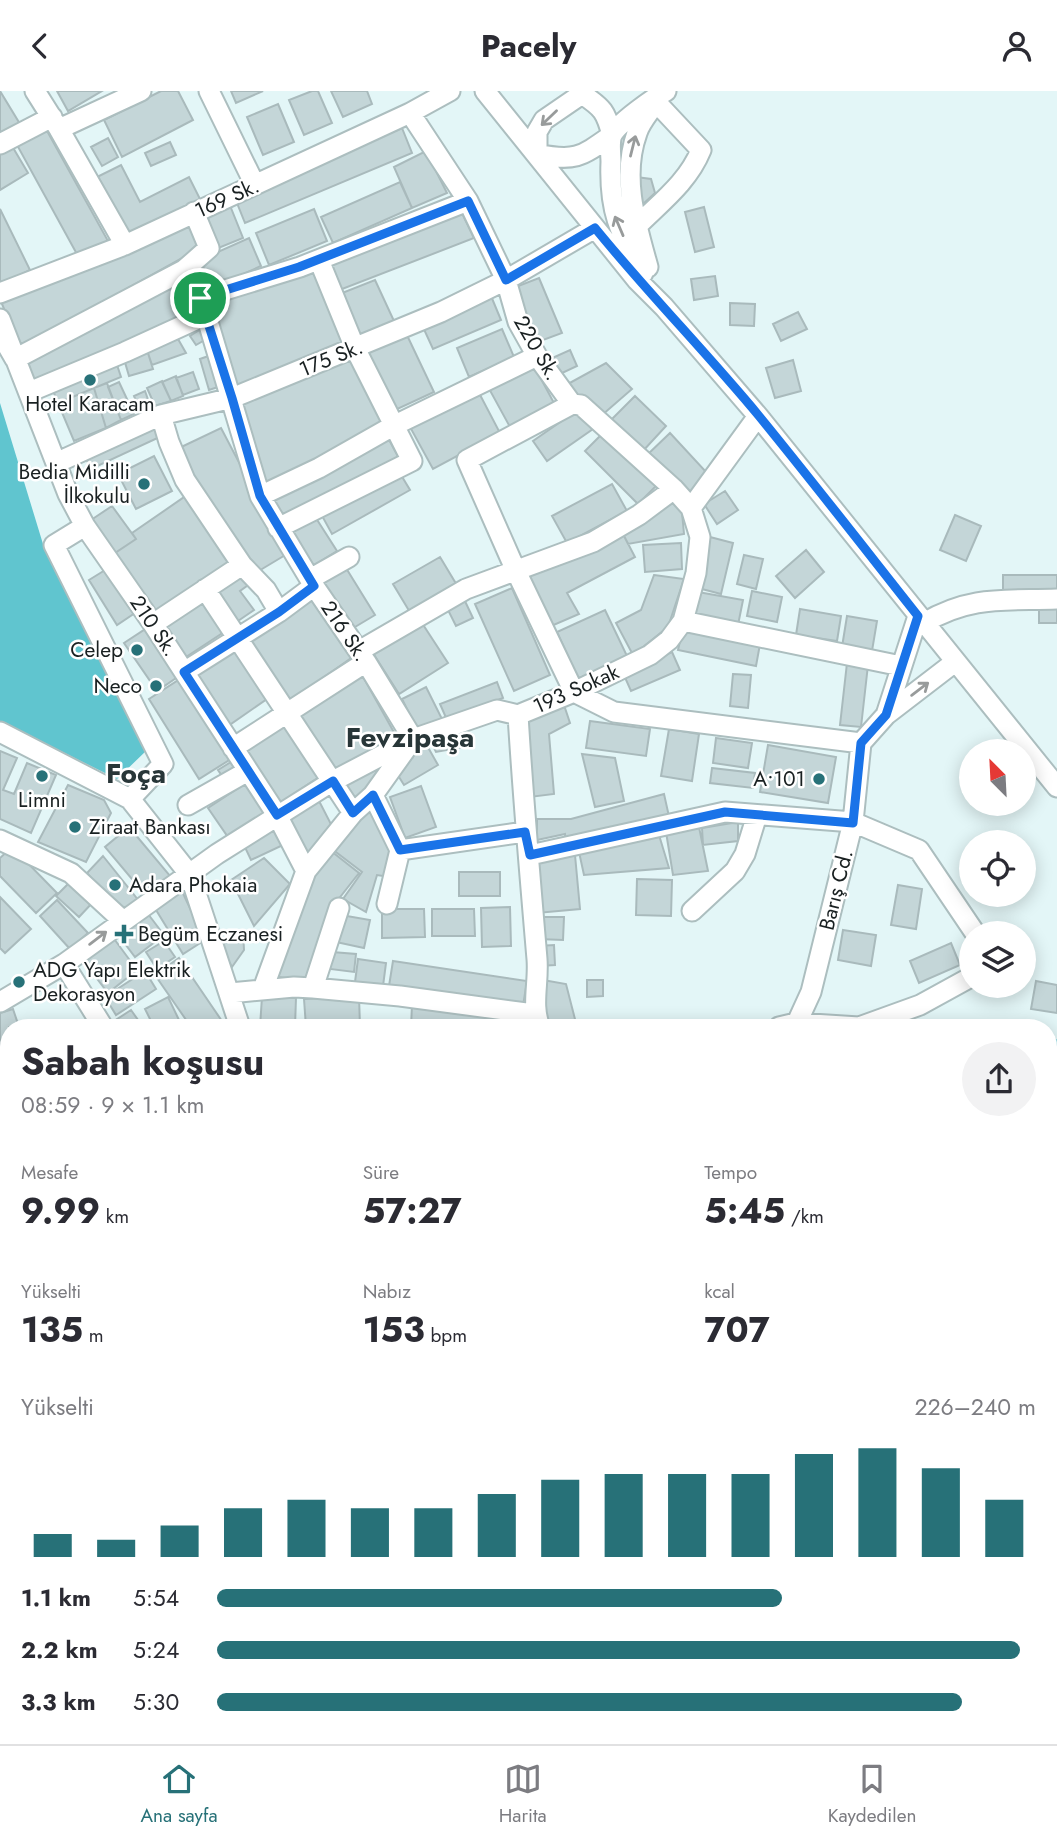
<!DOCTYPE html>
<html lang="tr">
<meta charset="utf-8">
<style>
:root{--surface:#fff;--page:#f2f2f3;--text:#2b2b33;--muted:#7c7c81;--line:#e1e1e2;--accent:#277178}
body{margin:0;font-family:Jost,sans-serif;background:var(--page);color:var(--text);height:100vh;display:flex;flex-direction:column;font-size:26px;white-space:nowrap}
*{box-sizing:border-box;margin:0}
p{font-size:23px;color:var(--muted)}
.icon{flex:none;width:38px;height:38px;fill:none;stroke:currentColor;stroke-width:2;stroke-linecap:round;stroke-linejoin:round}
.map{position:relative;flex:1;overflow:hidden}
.sheet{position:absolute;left:0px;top:928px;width:1057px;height:726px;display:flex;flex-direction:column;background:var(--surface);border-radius:28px 28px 0 0;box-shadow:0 4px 18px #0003}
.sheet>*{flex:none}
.needle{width:46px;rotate:336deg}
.tools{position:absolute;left:959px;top:648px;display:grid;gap:14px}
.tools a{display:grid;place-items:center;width:77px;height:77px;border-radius:50%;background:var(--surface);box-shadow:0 4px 18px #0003;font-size:35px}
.pin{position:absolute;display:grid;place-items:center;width:60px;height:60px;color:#fff;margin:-30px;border:4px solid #fff;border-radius:50%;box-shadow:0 2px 7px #0007}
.round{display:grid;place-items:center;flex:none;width:74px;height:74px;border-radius:37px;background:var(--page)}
.summary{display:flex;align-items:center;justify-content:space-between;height:119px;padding:0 21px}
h1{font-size:38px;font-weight:700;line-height:52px}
.stats{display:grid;grid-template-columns:repeat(3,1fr);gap:10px;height:119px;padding:7px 21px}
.stats div{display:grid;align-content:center}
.stats b{font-size:35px;font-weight:700}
.stats small{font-size:19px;font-weight:400}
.stats p{font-size:19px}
.chart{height:196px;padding:14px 21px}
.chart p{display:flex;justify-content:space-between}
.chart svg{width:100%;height:126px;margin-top:7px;stroke:var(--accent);stroke-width:6}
ul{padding:0 21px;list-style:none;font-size:23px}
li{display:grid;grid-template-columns:112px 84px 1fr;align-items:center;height:52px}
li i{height:18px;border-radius:9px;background:var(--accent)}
header{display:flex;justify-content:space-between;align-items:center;height:91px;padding:0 21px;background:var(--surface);font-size:32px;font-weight:700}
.tabs{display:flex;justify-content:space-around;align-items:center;height:98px;border-top:2px solid var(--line);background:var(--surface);font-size:19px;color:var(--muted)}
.tabs a{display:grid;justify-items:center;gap:4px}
.tabs .on{color:var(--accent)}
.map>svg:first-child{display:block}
.green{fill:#9de1e8}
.water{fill:#60c5cf}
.building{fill:#c4d6d8;stroke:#a9babc;stroke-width:2}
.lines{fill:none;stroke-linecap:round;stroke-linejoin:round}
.minor-casing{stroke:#acbebf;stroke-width:23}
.minor{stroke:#fff;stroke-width:19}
.oneway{stroke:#989b9b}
.route-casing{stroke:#fff;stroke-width:14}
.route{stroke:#1a73e8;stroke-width:9}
.poi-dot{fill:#277178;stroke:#fff;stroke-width:2.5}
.labels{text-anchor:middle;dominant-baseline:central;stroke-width:5;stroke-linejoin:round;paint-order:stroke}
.street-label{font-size:21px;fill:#192021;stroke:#fff}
.poi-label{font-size:21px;fill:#192021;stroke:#fff;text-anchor:end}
.district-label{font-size:28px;font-weight:bold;fill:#283638;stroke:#fff}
</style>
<header><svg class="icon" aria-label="back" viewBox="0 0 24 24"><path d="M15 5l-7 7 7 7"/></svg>Pacely<svg class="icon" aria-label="person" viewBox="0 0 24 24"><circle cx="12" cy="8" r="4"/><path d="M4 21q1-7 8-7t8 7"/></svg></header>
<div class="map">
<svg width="1057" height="1653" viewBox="0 0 1057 1653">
<rect width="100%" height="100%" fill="#e3f6f7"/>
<!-- green -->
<path class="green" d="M1057,948V1100L1048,1101V949Z"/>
<!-- water -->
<path class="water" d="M0,312L43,453L147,659L117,688L0,630Z
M0,1326L9,1330V1645H170V1653H0Z"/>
<!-- building -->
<path class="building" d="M0,0L20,33L0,46Z
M57,0H102L68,20Z
M161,0H178L193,29L122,66L104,29Z
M231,0H263L236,12Z
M312,0H318L332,32L304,44L289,9Z
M331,0H367L372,13L343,26Z
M278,13L294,51L263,64L247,26Z
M402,37L412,62L245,132L235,107Z
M46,38L108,150L78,165L17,54Z
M108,47L118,66L102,75L91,56Z
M170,51L176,64L151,75L145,62Z
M12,55L28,82L0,99V62Z
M426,60L447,102L412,117L394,76Z
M121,74L140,111L189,86L202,112L124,151L93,88Z
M636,86L651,88L655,102L642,114Z
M400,91L412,117L333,152L321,126Z
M229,112L243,147L216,158L202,123Z
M704,116L714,156L695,161L685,121Z
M0,118L30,179L0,194Z
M314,118L327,150L269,174L256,142Z
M461,120L474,147L337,200L326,175Z
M192,130L202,156L20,257L0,208Z
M249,147L261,175L212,197L200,169Z
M315,178L349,252L238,301L207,212Z
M715,185L718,205L694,209L691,188Z
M539,187L562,242L535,252L513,197Z
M181,189L196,221L33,293L23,270Z
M375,189L394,230L357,247L337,204Z
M491,205L501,229L433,258L422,234Z
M730,212L755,213L754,235L730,234Z
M798,221L807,238L781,250L773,233Z
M204,236L210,246L196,254L190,245Z
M502,238L514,266L469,286L457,257Z
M405,240L434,301L393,320L364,260Z
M178,248L186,262L152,274L147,259Z
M147,259L153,278L129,285L124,268Z
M570,259L577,275L558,284L550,268Z
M217,262L227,293L209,299L200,268Z
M350,266L384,333L267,394L240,313Z
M115,268L121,286L58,312L51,295Z
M793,269L801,300L775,307L766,277Z
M532,271L554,312L510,336L487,294Z
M606,272L632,298L601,325L566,294Z
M193,281L199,298L183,304L176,287Z
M176,285L183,305L171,310L162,291Z
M162,290L171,310L155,315L147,297Z
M119,291L134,323L121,329L108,296Z
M107,292L121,329L106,337L94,297Z
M94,297L106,337L74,350L58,312Z
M145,300L151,317L141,322L134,305Z
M478,300L500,342L433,378L410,336Z
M635,305L666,335L642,361L610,330Z
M579,318L593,338L547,370L533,350Z
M156,327L164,344L91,378L83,361Z
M221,337L287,463L257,481L175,359Z
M603,342L656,395L638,413L585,360Z
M670,342L708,383L691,407L646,365Z
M387,345L400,369L284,428L271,404Z
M154,365L172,400L136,418L118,383Z
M398,379L410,399L332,443L321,423Z
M612,393L627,420L567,452L552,425Z
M725,400L738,419L717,433L704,413Z
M190,402L238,473L153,530L109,466L136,448L132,442Z
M681,410L684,443L628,453L622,441L655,418Z
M112,415L136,448L109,466L91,429Z
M314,424L337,460L311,476L288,440Z
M955,424L981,435L966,470L940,459Z
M622,441L635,466L567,502L579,523L549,536L521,484Z
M710,446L733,452L721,503L698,497Z
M681,452L682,478L645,481L643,454Z
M806,459L824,481L795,507L776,485Z
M744,464L763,468L756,498L737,493Z
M440,466L458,496L411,523L393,493Z
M110,476L138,520L117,534L89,489Z
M346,477L375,524L350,539L321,492Z
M240,478L251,492L240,500L254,519L238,530L213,498Z
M654,484L684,488L668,536L633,564L616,532L641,519Z
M1003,484H1057V502H1003Z
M512,497L550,584L514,600L475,513Z
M752,500L782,506L777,531L747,525Z
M698,501L743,509L738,534L693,525Z
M310,504L354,565L289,611L245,550Z
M201,506L224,541L183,568L160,532Z
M463,506L473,527L456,535L446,515Z
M1039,517H1057V532H1039Z
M800,518L841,525L837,550L796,544Z
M605,519L627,565L578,588L557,541Z
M847,525L877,530L872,560L842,556Z
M420,529L448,572L399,603L371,559Z
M147,537L179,585L157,600L124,552Z
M683,537L760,553L756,575L678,559Z
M231,555L267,608L228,635L192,582Z
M672,561L680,579L631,600L623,582Z
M847,572L868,574L861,636L840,634Z
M361,582L396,645L335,682L294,622Z
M733,583L751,584L748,617L730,615Z
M180,588L231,668L199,688L149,608Z
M497,591L503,607L447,629L440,613Z
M426,596L442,628L418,640L402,608Z
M564,614L570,632L549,643L554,703L530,706L524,627Z
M285,629L322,684L277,714L240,659Z
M590,630L650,638L646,665L586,657Z
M464,637L469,655L436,661L429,647Z
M669,638L699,643L692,690L661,685Z
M716,647L752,652L748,677L713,672Z
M425,651L438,674L404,694L394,678L412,667L408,661Z
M768,654L836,666L828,712L760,701Z
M0,660L17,667L3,699L14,703L27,672L56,684L31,742L0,728Z
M582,663L615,667L624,710L595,716Z
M385,669L389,674L355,715L340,692Z
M231,671L237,681L224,688L218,679Z
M712,677L755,682L753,697L710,692Z
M246,692L269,722L230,749L208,717Z
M68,694L104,709L111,722L86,771L38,751Z
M421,695L436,736L405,747L390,706Z
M664,703L670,730L566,755L565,743L537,749V728H571Z
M317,706L334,739L309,768L283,728Z
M369,714L394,761L390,786L377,784L366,821L343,808L362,781L332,758Z
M738,731V750L703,754L702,737Z
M273,734L283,754L251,769L242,750Z
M129,736L171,786L147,806L105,756Z
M699,736L708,780L673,784L666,741Z
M659,744L669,777L584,784L579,761Z
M12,756L57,802L36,822L0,785V767Z
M331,760L359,782L330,819L308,890L271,885L310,787Z
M575,764L580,818L537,822L532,768Z
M103,765L139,810L120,823L87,782Z
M264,767L290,793L254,835L231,789Z
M459,781H500V805H459Z
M637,788L672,789L671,825L636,824Z
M72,789L94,810L79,826L56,805Z
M898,794L922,798L916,838L891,834Z
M180,796L205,849L183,863L153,814Z
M0,806L31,838L5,862L0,857Z
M57,809L88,842L70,858L40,825Z
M510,816L511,855L482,856L481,817Z
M382,818H424L425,846L382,847Z
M432,818H474L475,845H432Z
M145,819L164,844L135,866L116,841Z
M341,824L370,829L364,857L336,851Z
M538,826H564L563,849L538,848Z
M843,839L876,844L871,875L838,869Z
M243,840L244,859L232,876L217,850Z
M112,845L137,879L108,902L82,868Z
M164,850L175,866L157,878L146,861Z
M951,852L960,874L919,892L910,870Z
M554,854L555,874L539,875L538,855Z
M332,861L356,863L354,881L330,878Z
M179,867L226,936H191L155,884Z
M358,868L386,872L383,895L355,891Z
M393,870L527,890L523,915L389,895Z
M145,880L156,898L116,924L105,906Z
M543,889L566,893L577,936H545Z
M587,889H603V905L587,906Z
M1036,890L1057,894V922L1031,918Z
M359,905L360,936H306L304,908Z
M168,906L179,929L165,936H154L145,918Z
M262,906L296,907L295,936H260Z
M412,914L525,926L526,936H411Z
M13,918L19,936H9L8,1024L0,998V922Z
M131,919L143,936H110L108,934Z
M0,1115H9V1137H0Z
M0,1156L9,1159V1188L0,1185Z
M0,1218L9,1223V1244L0,1258Z
M1,1255L9,1258V1280L0,1276Z
M1048,1350L1057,1351V1392L1050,1390L1053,1378L1048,1377Z
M1048,1436L1057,1437V1470L1048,1469Z
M504,1645H546L545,1653L503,1648Z
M559,1645H581L618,1653H557Z"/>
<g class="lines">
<!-- minor casing -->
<g class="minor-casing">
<path id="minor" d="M35,0L59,38L125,154
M209,0L255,94
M485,0L637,189L664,216L758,325L1057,696
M410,22L468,110L506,189L518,231L537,265L572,313L581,314L674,398L691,417
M59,38L141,0
M0,53L52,26
M537,63C575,71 581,66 612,44C606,21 603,17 582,3
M537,63V41L544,29L582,3
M637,135C661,111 688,91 701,59L656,11
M648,176C636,133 621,86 637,42C640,32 648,23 654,14
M184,179L209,157L194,121
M643,182C619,141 609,119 611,71C611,64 609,51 612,44C618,32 654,7 666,0
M0,202L125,154L410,22L450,0
M199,207L300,176L468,110
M0,228L68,403L85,435L153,533L277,724L306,780
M0,242L15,268L184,179L206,224L260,405L314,495L366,571L413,648L373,704L353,722L306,780L263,898
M29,301L125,261L206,224
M572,313L467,369L516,480L574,601L614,621L861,652
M161,324L169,351L185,389L242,474L266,499L279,521
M56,372L161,324L232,307L441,221L506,189L595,137
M260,405L319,377L393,335L537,265
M85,435L54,454L163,673L130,708
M278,437L412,370L355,257L319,169
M310,488L349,466
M205,498L353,722
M683,530L901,575
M924,532C971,504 1006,510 1057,508
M153,533L242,474
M359,560L466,498L593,451L639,424L674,398
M184,581L279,521L314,495
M518,624C523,706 530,786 537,868C539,892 531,914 540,936
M886,624L918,525
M0,641L130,708L190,784L240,936
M233,657L366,571
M373,704L400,759L525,741
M188,714L248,680
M0,749L71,782L122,829
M530,764L725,721L853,731L919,759L975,842
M387,813L400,759
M692,820L735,780L745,763L757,724
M64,873L103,936
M313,897L339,817
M230,902L294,896L313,897L400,905L534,923
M0,911L64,873L217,763L333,690L413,648L497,619L518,624L574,601L650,564L669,549L683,530L696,482L700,446L691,417L758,325
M779,936L796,932L859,936L920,914L971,886
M795,936L811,901L853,731L861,652L886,624L955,571
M0,1040L2,1052L0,1055
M0,1144L9,1146
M0,1202L9,1206
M0,1284L9,1287
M1048,1314L1057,1315
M1048,1483L1057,1485
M1048,1551L1057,1567
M191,1653L194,1645
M474,1653L476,1645
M683,1653L685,1645"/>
</g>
<!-- minor -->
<use href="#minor" class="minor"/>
</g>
<!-- one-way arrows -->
<defs><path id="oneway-shaft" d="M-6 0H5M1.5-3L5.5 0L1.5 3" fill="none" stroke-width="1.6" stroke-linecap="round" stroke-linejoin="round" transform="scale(1.75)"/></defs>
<g class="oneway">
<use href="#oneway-shaft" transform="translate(549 27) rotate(136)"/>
<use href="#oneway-shaft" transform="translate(633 55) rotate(-76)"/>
<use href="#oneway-shaft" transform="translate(619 135) rotate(-113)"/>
<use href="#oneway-shaft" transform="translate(920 598) rotate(-37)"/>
<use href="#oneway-shaft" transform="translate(98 847) rotate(-37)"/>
</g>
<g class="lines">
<!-- route casing -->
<g class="route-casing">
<path id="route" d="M468,110L506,189L595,137C647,201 706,261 759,325C813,391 865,458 918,525L886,624L861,652L853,732L725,721L530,764L525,741L400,759L373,704L353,722L333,690L277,724L184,581L279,521L314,495L260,405L232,307L200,207L299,176Z"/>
</g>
<!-- route -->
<use href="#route" class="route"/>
</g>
<!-- markers -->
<g class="poi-dot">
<circle cx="90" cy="289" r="7"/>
<circle cx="144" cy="393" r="7"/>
<circle cx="137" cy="559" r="7"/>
<circle cx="156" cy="595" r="7"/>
<circle cx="42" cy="685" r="7"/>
<circle cx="819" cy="688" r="7"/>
<circle cx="75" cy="736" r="7"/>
<circle cx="115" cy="794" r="7"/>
<path d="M120.5 832.5h7v7h7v7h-7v7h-7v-7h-7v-7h7z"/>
<circle cx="19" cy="891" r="7"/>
</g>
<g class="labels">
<!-- street labels -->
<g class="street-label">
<text transform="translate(227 107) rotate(-24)">169 Sk.</text>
<text transform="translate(537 257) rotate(60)">220 Sk.</text>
<text transform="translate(331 267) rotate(-22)">175 Sk.</text>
<text transform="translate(154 535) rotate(56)">210 Sk.</text>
<text transform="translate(345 540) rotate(56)">216 Sk.</text>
<text transform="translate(576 598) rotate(-24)">193 Sokak</text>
<text transform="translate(836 799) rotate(-76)">Barış Cd.</text>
</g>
<!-- poi labels -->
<g class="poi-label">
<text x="90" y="313" text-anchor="middle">Hotel Karacam</text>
<text x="130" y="381">Bedia Midilli<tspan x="130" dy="24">İlkokulu</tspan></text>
<text x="123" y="559">Celep</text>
<text x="142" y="595">Neco</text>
<text x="805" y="688">A•101</text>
<text x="42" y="709" text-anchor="middle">Limni</text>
<text x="89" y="736" text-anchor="start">Ziraat Bankası</text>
<text x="129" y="794" text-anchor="start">Adara Phokaia</text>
<text x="138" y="843" text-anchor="start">Begüm Eczanesi</text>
<text x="33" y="879" text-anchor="start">ADG Yapı Elektrik<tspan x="33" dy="24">Dekorasyon</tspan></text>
</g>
<!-- district labels -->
<g class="district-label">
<text x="410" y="646">Fevzipaşa</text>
<text x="136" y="682">Foça</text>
</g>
</g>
</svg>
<div class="tools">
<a><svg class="needle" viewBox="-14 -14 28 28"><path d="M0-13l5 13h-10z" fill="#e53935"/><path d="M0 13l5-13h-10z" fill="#7c7c81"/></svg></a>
<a><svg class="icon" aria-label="locate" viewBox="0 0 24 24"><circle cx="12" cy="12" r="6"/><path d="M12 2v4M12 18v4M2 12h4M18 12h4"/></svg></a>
<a><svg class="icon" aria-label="layers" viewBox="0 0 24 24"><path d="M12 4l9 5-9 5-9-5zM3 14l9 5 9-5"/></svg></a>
</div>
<div class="pin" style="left:200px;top:207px;background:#1e9e55"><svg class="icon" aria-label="arrive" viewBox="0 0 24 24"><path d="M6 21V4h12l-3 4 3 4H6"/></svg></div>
<section class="sheet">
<div class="summary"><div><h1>Sabah koşusu</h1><p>08:59 · 9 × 1.1 km</p></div><a class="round"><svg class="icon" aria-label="share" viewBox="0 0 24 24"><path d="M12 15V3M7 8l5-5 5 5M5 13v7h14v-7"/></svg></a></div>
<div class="stats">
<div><p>Mesafe</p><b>9.99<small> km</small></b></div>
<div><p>Süre</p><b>57:27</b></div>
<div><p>Tempo</p><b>5:45<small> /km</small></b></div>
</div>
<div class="stats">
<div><p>Yükselti</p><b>135<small> m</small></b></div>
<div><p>Nabız</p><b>153<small> bpm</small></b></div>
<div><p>kcal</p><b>707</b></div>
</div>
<div class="chart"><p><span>Yükselti</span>226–240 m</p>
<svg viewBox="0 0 160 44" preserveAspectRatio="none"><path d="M5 44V36M15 44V38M25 44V33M35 44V27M45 44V24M55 44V27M65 44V27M75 44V22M85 44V17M95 44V15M105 44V15M115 44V15M125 44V8M135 44V6M145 44V13M155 44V24"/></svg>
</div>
<ul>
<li><b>1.1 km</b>5:54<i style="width:69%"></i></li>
<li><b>2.2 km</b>5:24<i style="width:98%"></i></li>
<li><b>3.3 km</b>5:30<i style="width:91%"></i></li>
</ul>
</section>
</div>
<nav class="tabs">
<a class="on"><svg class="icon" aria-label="home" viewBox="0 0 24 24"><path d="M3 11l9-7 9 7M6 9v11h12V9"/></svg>Ana sayfa</a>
<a><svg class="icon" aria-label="map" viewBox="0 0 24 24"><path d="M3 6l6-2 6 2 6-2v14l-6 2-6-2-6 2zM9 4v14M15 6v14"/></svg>Harita</a>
<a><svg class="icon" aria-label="saved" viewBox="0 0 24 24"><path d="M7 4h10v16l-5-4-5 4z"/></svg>Kaydedilen</a>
</nav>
